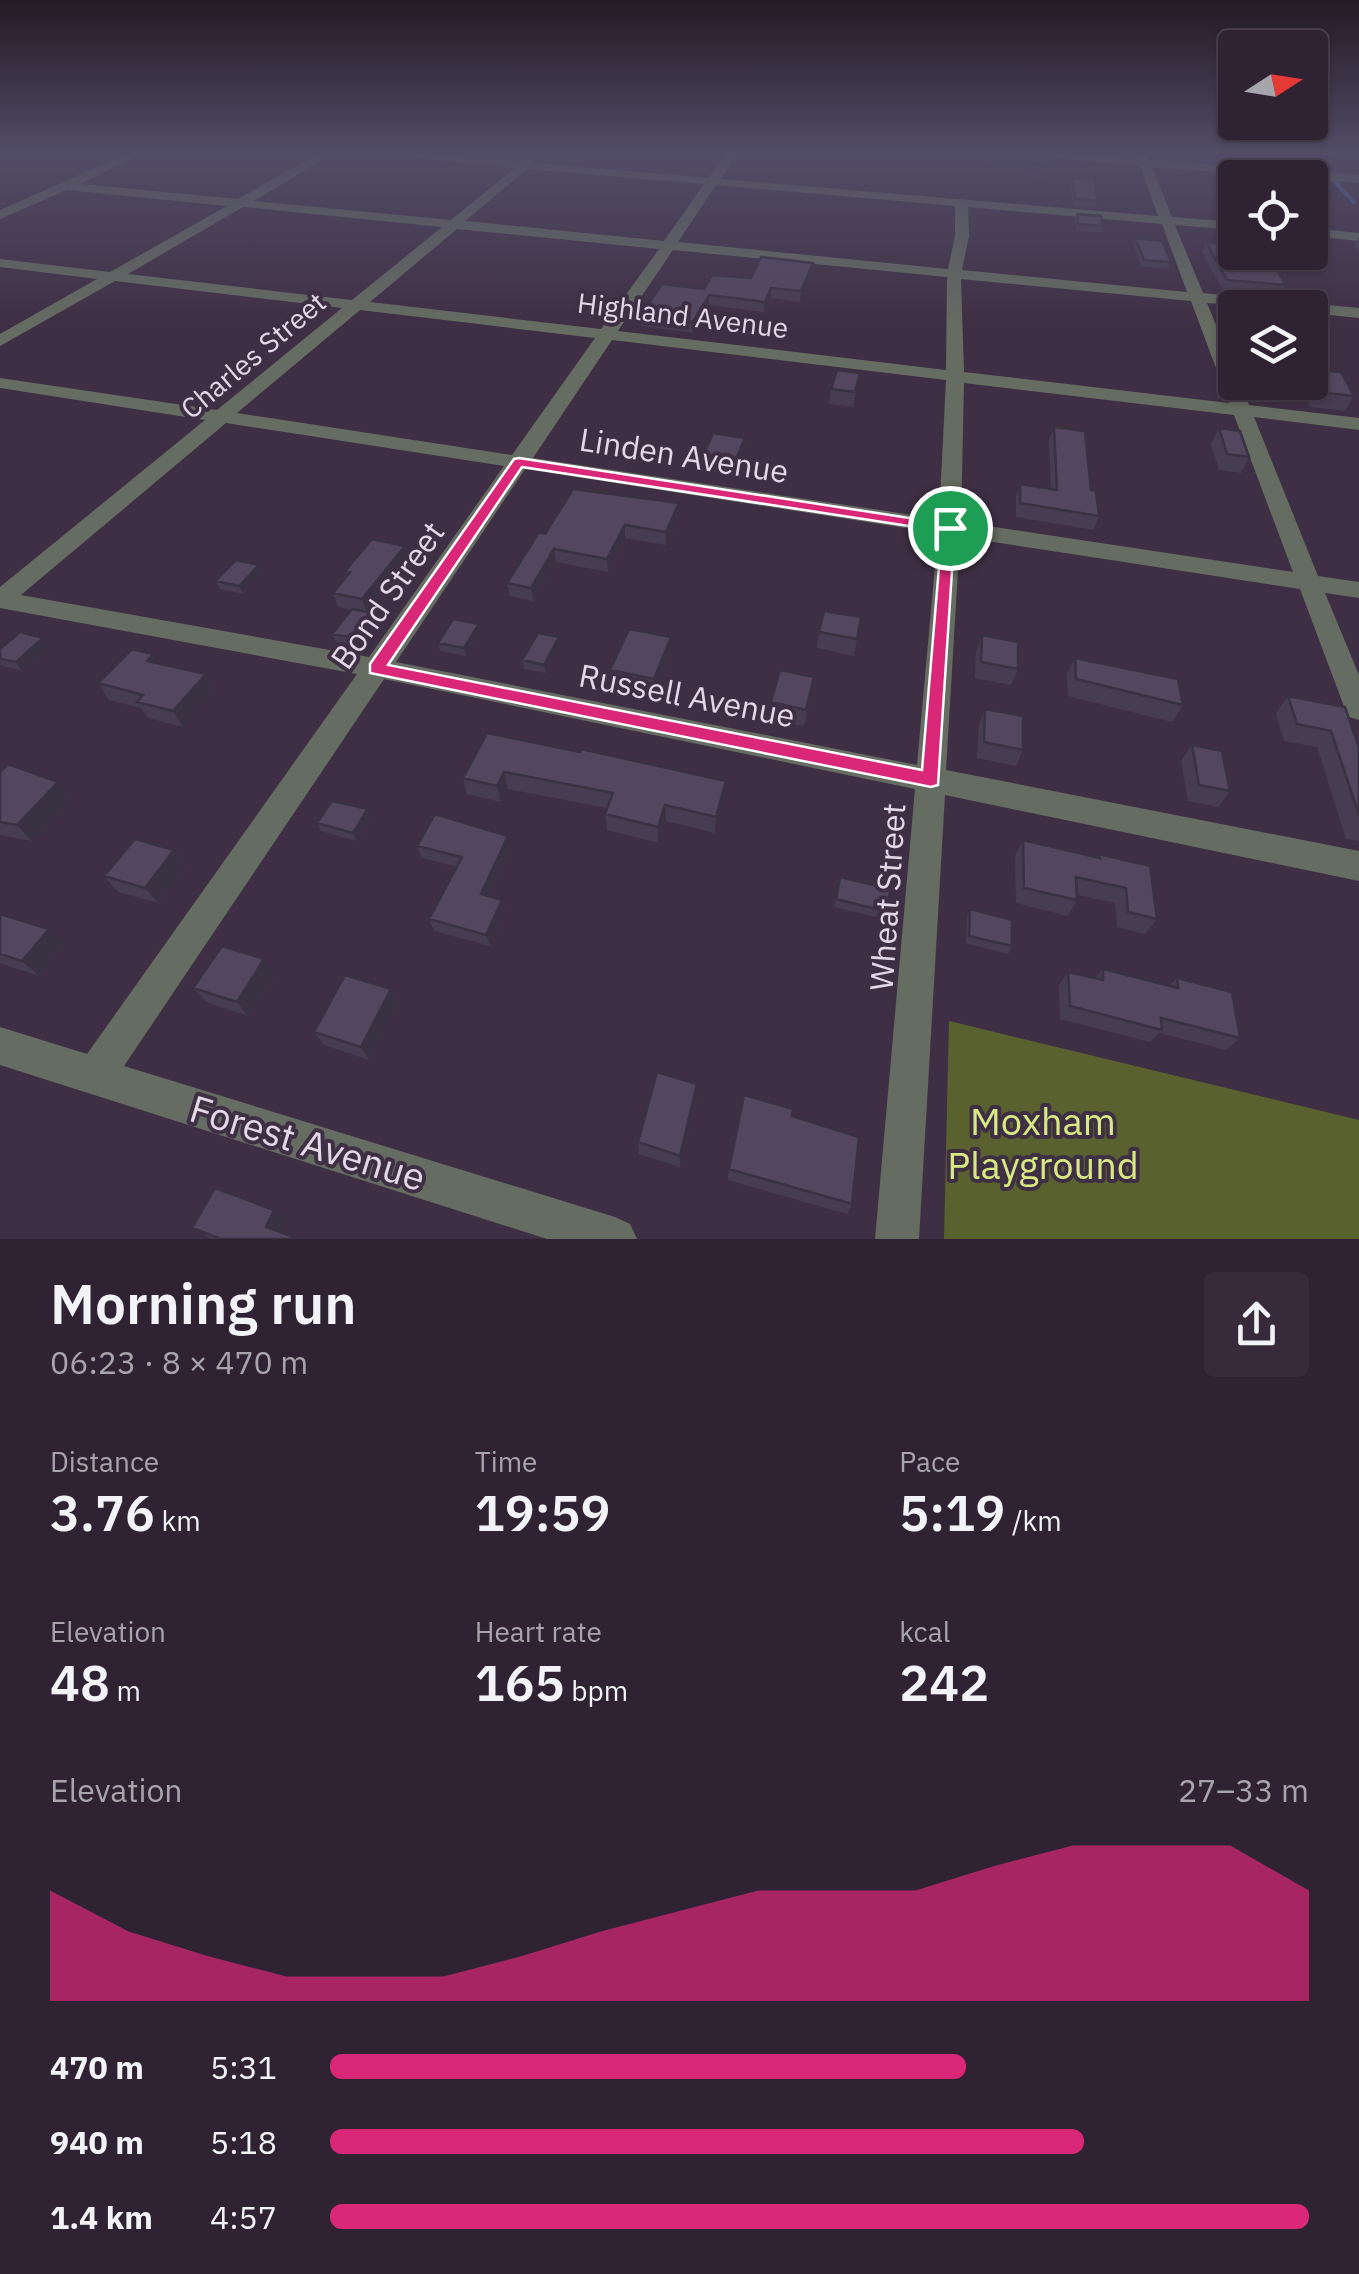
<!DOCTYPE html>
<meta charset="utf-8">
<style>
:root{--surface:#2f2333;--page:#372b3b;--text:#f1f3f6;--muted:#a7a4ac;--line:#4a404e;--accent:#db2777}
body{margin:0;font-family:"IBM Plex Sans",sans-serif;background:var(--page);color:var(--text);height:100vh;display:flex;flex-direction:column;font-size:38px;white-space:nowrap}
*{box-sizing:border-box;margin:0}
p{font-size:32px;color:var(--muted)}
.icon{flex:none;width:55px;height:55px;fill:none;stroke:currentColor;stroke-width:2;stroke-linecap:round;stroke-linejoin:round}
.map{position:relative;height:1239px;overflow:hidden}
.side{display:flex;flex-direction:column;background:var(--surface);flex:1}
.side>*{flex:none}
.needle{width:65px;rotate:78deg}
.buttons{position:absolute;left:1218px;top:30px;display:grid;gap:20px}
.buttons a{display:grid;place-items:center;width:110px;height:110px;border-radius:10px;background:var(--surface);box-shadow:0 2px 8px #0004,0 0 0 2px var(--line);font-size:50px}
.pin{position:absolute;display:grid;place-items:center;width:85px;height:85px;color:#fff;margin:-42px;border:5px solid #fff;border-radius:50%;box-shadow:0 2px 10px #0007}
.round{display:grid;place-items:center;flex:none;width:105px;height:105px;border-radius:10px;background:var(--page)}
.head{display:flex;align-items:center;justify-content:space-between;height:170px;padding:0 50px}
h1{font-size:55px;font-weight:600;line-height:75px}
.stats{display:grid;grid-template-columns:repeat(3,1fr);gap:15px;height:170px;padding:10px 50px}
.stats div{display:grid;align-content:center}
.stats b{font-size:50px;font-weight:600}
.stats small{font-size:28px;font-weight:400}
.stats p{font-size:28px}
.chart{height:280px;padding:20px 50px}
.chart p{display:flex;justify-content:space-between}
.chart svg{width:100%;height:180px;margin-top:10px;fill:var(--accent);opacity:.7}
ul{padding:0 50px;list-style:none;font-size:32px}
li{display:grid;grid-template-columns:160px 120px 1fr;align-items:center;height:75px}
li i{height:25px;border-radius:12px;background:var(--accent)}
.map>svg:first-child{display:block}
.green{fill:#59622e}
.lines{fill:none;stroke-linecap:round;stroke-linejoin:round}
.stream{stroke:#4c69a6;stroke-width:4}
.minor{fill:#656c61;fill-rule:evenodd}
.wall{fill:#473d52}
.shaded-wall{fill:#393242}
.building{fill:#52475f;stroke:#393242;stroke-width:2.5}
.route{fill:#db2777;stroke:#fff;stroke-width:2.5;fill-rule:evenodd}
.labels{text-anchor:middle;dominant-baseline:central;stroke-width:8;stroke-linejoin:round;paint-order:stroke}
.far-street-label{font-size:28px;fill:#e2d8e6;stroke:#3f2f44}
.street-label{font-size:32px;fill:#e2d8e6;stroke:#3f2f44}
.near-park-label{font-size:38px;fill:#d7ea81;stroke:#3f2f44}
.near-street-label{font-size:38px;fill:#e2d8e6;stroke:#3f2f44}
</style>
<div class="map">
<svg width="1359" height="1239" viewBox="0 0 1359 1239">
<rect width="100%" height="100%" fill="#3f2f44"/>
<!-- green -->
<path class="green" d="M949,1021L1359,1120V1239H944Z"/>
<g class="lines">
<!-- stream -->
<path class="stream" d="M1308,153L1328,174
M1334,181L1354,202"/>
<!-- minor -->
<path class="minor" d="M131,152H146L80,184L238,199L321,152H335L254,201L451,220L515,168L362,152L522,162L529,159L534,163L709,178L727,152H738L721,179L1158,216L1140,166L993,152L1137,159L1135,152H1146L1149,160L1359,175V183L1152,167L1172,217L1235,222V230L1175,225L1203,293L1359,308V318L1310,313V308L1207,303L1235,371V382H1240L1249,405L1359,418V430L1254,417L1318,576L1359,582V598L1325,593L1359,675V720L1349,717L1345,709L1300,589L960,537L946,770L1359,851V881L945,795L919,1239H875L915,789L384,679L124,1066L615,1217L630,1224L637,1239H547L0,1065V1027L87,1054L357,674L0,608V587L205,420L0,388V378L217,410L342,308L115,281L0,346V334L97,279L0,267V259L110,272L227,206L67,190L0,219V210ZM527,169L704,184L664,241L465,221ZM716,185L955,206V236L948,269L678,242ZM243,207L442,227L352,300L128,274ZM968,207L1162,224L1187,292L962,270L969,236ZM457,229L659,249L601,329L370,302ZM673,250L947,277L946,370L618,331ZM961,279L1191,301L1229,403L964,372ZM360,310L595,338L512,455L237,413ZM612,340L946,380L939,519L533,458ZM964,383L1234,415L1293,572L961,522ZM226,423L504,466L369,657L21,595ZM525,469L938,533L917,765L396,662Z
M1310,228L1359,233V241L1310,236Z"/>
</g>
<!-- wall -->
<path class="wall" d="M983,152H1048L1049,165L1045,179L1025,177V170L982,166Z
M1072,178L1098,201L1096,207L1073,205L1070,184Z
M1077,214L1103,226L1101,233L1076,230L1075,220Z
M1359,237V252L1354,246Z
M1135,238L1171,262L1168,269L1142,267L1133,245Z
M1206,242L1286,285L1282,295L1223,290L1202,252Z
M813,263L812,273L800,302L771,298L764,312L709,305L693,333L641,326V315L704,289Z
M1310,369L1354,396L1345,411L1310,407L1299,383L1310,382Z
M860,373L853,407L829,404L831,389Z
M1054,427L1091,490L1099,516L1094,530L1016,517V497L1020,484L1051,489L1049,440Z
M1219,428L1249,457L1241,473L1219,470L1211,444Z
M745,438L744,454L736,475L703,470L704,454Z
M679,517L666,545L625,538L608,572L556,562L533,601L510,596L507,583L545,534Z
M405,546L409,560L368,612L373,613L376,622L357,646L336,642L332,634L351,610L338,607L333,593L347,576L345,571Z
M259,565L262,573L243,594L220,589L215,581Z
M861,617L854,656L817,648L819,632Z
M481,633L466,656L440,651L438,643Z
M982,635L1018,669L1011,685L975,678L976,652Z
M559,637L560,646L546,673L524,669L522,660Z
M671,637V653L654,696L611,687L610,670Z
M49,646L22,671L0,665V649Z
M1075,658L1183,705L1172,722L1068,696L1067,674Z
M159,663L206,674L215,691L183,727L148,718L141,708L109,700L98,683Z
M811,694L804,726L770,719L771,702Z
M1288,696L1359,748V841L1346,839L1317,747L1284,741L1276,713Z
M985,709L1023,750L1016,766L977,758L979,725Z
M487,733L725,798L715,833L666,821L658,843L607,830L605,814L607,808L508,789L501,802L467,794L463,778Z
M1192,745L1230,791L1218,807L1188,801L1181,761Z
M0,772L58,782L72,798L32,841L0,835Z
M371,817L356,841L321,831L317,823Z
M1023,840L1097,858L1099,854L1157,919L1145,934L1117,927L1115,903L1077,895V900L1068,916L1016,903L1015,856Z
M417,846L511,848L489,896L502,900L505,911L490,946L434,931L429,919L457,867L422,858Z
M174,850L186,866L158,903L118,892L104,876Z
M840,877L888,912L885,919L834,907Z
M970,909L1012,946L1008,954L966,943L967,917Z
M0,914L65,944L39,976L0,963Z
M1103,969L1169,986L1177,978L1240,1038L1226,1050L1159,1033L1150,1042L1060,1019L1059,985L1068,972L1095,978Z
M275,974L248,1016L206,1002L193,988Z
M391,989L398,1003L369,1060L324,1045L314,1032Z
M697,1097L680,1167L639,1154L638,1142Z
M792,1116L852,1204L847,1214L728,1180L729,1169Z
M287,1220L280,1232L299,1239H212L192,1228Z"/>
<!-- shaded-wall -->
<path class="shaded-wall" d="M813,263L812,273L800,302L801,291Z
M771,288V298L764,312L765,302Z
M709,295V305L693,333V322Z
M745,438L744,454L736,475V459Z
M679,503V517L666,545V532Z
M625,525V538L608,572L607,559Z
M405,546L409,560L367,613L362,599Z
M554,549L556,562L533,601L531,588Z
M259,565L262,573L243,594L239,586Z
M373,613L376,622L357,646L354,638Z
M479,624L481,633L466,656L464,648Z
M559,637L560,646L546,673L544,665Z
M671,637V653L654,696V679Z
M43,638L49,646L22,671L16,662Z
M153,654L164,671L147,661Z
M206,674L215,691L183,727L173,711Z
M504,772L508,789L501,802L497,786Z
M726,781L725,798L715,833L716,817Z
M58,782L72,798L32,841L17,825Z
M665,805L666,821L658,843V827Z
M368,809L371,817L356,841L353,833Z
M508,836L511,848L484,906L481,894Z
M174,850L186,866L158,903L145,888Z
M502,900L505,911L490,946L486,935Z
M49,929L65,944L39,976L22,961Z
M264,959L275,974L248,1016L237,1002Z
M391,989L398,1003L369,1060L361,1047Z
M697,1084V1097L680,1167V1156Z
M274,1210L287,1220L278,1236L266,1227Z"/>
<!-- building -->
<path class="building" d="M987,152H1048L1049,165L1029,163V157Z
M1072,178L1094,180L1098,201L1075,199Z
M1077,214L1101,216L1103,226L1078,224Z
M1135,238L1162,241L1171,262L1144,260Z
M1206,242L1235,244V252H1266L1286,285L1227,280Z
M761,257L813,263L801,291L771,288L765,302L709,295L693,322L641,315L662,284L704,289L712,275L751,278Z
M1310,369L1341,372L1354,396L1318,392L1310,375Z
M837,370L860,373L855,392L831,389Z
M1054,427L1085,431L1091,490L1096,491L1099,516L1020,503V484L1057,490Z
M1219,428L1240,431L1249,457L1227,454Z
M713,433L745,438L736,459L704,454Z
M573,489L679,503L666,532L625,525L607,559L554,549L531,588L507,583L539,532L545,534Z
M372,539L405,546L362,599L333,593L350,572L345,571Z
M236,560L259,565L239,586L215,581Z
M352,609L373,613L354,638L332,634Z
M824,611L861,617L857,639L819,632Z
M453,619L479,624L464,648L438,643Z
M629,629L671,637L654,679L610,670Z
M20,632L43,638L16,662L0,659V649Z
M538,633L559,637L544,665L522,660Z
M982,635L1018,642V669L981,662Z
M132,649L153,654L147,661L206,674L173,711L137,702L143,695L98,683Z
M1075,658L1178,679L1183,705L1076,679Z
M780,670L814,677L806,710L771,702Z
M1288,696L1345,707L1359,748V815L1331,731L1297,724Z
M985,709L1023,716V750L984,742Z
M487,733L580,752L581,749L726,781L716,817L665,805L658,827L605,814L613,793L504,772L497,786L463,778Z
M1192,745L1222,751L1230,791L1199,785Z
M8,764L58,782L17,825L0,822V772Z
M332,801L368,809L353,833L317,823Z
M435,814L508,836L481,894L502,900L486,935L429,919L462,857L417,846Z
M135,839L174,850L145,888L104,876Z
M1023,840L1100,858L1099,854L1150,866L1157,919L1128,912L1126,888L1076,877L1077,900L1024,888Z
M840,877L890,889L888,912L836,899Z
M970,909L1012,920V946L969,936Z
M0,914L49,929L22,961L0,954Z
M222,946L264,959L237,1002L193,988Z
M1103,969L1178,988L1177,978L1232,992L1240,1038L1161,1018L1162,1030L1070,1006L1068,972L1103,980Z
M345,975L391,989L361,1047L314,1032Z
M657,1072L697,1084L680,1156L638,1142Z
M744,1095L793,1109L792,1116L859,1137L852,1204L729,1169Z
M215,1188L274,1210L266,1227L299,1239H221L192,1228Z"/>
<!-- sky -->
<linearGradient id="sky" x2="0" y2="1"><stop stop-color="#231a25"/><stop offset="0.47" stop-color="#524d67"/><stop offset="1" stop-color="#524d67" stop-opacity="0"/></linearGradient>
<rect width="1359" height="326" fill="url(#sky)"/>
<!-- route -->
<path class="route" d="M519,458L955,525L938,785L931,787L370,673V664L514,459ZM522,467L942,531L922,770L388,665Z"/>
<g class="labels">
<!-- far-street labels -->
<g class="far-street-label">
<text transform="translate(683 315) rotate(7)">Highland Avenue</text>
<text transform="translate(253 355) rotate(-40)">Charles Street</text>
</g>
<!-- street labels -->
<g class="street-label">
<text transform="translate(684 455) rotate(9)">Linden Avenue</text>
<text transform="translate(387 595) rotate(-55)">Bond Street</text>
<text transform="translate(687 695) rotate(11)">Russell Avenue</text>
<text transform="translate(887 897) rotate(-86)">Wheat Street</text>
</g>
<!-- near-park labels -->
<g class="near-park-label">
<text x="1043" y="1120">Moxham<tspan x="1043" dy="44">Playground</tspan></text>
</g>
<!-- near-street labels -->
<g class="near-street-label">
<text transform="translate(308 1142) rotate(17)">Forest Avenue</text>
</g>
</g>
</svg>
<div class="buttons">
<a><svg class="needle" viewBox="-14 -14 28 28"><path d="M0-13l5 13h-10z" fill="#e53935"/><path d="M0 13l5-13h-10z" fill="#a7a4ac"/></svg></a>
<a><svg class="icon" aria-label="locate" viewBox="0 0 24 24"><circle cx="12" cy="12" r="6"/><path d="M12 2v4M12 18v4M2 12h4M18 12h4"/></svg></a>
<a><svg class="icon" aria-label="layers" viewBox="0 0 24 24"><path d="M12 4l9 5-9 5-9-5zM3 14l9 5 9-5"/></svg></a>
</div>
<div class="pin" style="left:950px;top:528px;background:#1e9e55"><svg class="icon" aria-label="arrive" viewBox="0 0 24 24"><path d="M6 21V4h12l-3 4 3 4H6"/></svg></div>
</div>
<section class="side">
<div class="head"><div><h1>Morning run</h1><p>06:23 · 8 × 470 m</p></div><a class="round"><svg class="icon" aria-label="share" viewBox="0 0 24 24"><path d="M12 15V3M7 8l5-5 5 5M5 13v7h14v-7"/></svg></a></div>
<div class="stats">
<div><p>Distance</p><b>3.76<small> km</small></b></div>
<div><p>Time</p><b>19:59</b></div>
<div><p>Pace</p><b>5:19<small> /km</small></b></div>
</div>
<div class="stats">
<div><p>Elevation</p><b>48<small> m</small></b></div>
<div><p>Heart rate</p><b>165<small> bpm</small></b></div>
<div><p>kcal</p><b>242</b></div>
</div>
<div class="chart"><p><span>Elevation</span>27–33 m</p>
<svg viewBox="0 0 160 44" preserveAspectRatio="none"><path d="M0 44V17L10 27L20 33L30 38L40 38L50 38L60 33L70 27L80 22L90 17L100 17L110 17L120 11L130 6L140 6L150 6L160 17V44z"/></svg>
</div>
<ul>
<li><b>470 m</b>5:31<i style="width:65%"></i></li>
<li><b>940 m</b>5:18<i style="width:77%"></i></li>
<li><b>1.4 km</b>4:57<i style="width:100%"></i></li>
</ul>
</section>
